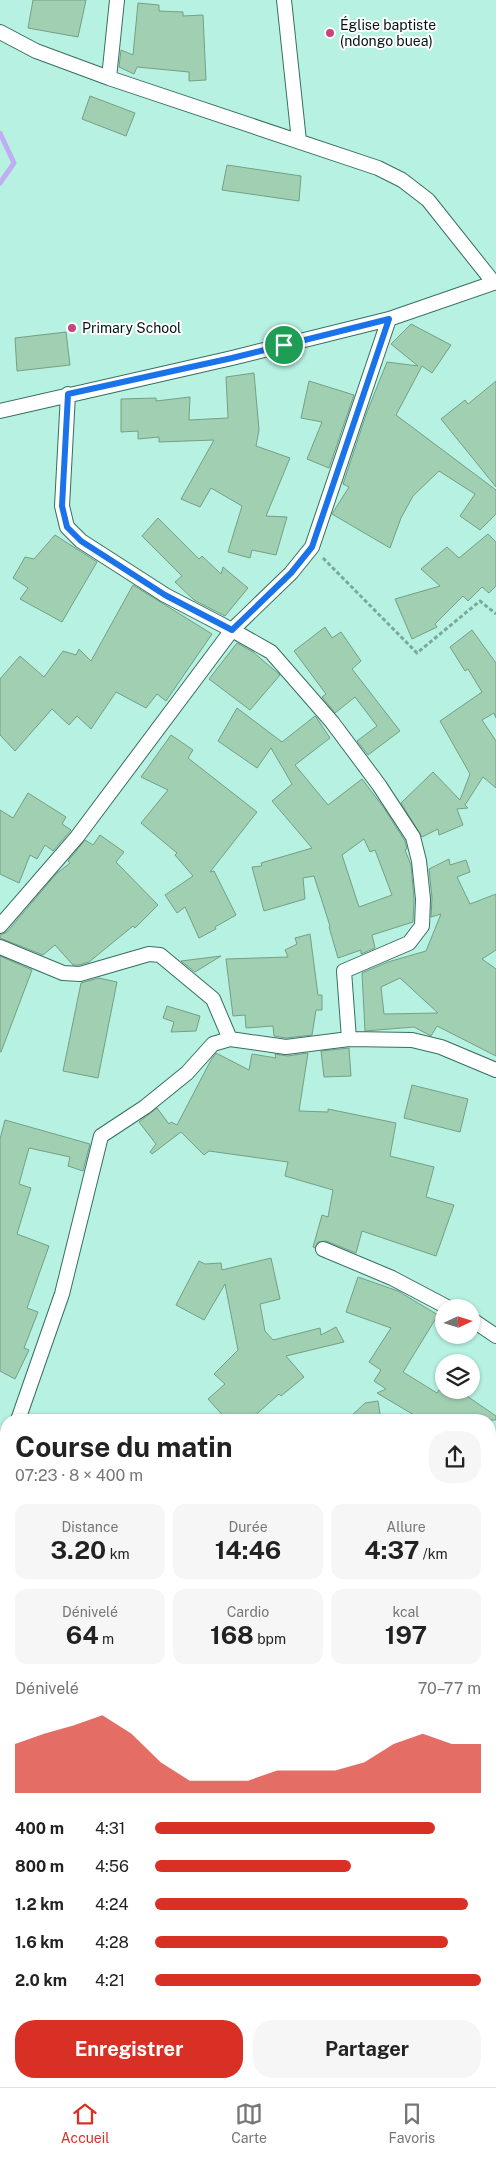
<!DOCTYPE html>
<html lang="fr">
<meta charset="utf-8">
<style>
:root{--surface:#fff;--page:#f6f6f6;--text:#222;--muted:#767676;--line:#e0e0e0;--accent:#d93025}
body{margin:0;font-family:"Public Sans",sans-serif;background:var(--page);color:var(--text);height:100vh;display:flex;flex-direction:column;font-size:19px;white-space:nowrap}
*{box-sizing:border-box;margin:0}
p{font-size:16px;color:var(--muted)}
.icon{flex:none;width:28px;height:28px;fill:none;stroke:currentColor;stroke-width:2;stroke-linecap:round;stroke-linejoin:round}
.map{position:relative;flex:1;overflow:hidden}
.sheet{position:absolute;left:0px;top:1414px;width:496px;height:674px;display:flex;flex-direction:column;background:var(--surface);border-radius:20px 20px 0 0;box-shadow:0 1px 4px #0004}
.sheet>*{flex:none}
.needle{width:32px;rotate:86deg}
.buttons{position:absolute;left:435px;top:1299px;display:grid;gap:10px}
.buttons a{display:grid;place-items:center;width:45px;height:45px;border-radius:50%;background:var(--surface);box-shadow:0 1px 4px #0004;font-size:25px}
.pin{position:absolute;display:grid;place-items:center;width:42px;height:42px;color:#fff;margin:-21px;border:2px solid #fff;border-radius:50%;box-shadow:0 1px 5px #0007}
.round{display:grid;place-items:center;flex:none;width:52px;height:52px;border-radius:20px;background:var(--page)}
.headline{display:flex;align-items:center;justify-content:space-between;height:85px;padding:0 15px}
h1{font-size:28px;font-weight:700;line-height:38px}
.metrics{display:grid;grid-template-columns:repeat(3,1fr);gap:8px;height:85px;padding:5px 15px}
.metrics div{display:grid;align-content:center;border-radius:12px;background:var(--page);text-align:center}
.metrics b{font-size:25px;font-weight:700}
.metrics small{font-size:14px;font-weight:400}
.metrics p{font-size:14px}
.chart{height:140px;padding:10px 15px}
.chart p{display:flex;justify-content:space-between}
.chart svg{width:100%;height:90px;margin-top:5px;fill:var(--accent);opacity:.7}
.action{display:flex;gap:10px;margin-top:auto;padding:10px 15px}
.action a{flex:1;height:58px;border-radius:20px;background:var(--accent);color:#fff;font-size:20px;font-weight:700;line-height:58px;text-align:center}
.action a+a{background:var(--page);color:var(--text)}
ul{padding:0 15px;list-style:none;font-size:16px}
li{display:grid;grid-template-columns:80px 60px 1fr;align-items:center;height:38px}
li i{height:12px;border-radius:6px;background:var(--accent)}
.tab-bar{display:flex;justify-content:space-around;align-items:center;height:70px;border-top:1px solid var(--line);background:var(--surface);font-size:14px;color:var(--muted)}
.tab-bar a{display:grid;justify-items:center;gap:2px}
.tab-bar .current{color:var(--accent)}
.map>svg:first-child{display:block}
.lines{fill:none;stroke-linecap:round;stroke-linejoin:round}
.stream{stroke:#c0adf3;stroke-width:5}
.building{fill:#a1cfb2;stroke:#74a085;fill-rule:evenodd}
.street-casing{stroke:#376f62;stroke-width:16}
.path{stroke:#7aa89c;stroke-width:3;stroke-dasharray:4 2.5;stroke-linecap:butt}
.street{stroke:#fff;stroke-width:14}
.route-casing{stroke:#fff;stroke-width:10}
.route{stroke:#1a73e8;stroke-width:6}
.poi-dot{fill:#ca427e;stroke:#fff;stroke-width:2}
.labels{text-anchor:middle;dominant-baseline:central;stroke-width:4;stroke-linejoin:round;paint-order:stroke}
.poi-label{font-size:14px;fill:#011511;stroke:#fff;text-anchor:start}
</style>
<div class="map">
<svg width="496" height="2087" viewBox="0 0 496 2087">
<rect width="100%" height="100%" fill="#b6f1e1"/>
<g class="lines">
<!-- stream -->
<path class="stream" d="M0,133L14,163L0,183"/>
</g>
<!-- building -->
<path class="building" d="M33,0H86L78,37L28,28Z
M138,3L159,5V11L183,12V16L203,15L206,80L189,81V72L137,67L134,74L119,67L121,50L133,55Z
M90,96L135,113L126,136L82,119Z
M227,165L301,176L299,201L222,190Z
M411,324L451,345L432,373L422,366L396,415L496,490V514L480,530L460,516L475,494L439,471L413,496L401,518L390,548L332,514L349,487L343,484L367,412L387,362L418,366L391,344Z
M66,332L70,365L17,371L15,338Z
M254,373L259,430L256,446L290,458L266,516L287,517L276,555L252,550L250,558L228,552L242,506L211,488L200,507L181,499L214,440L159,442V437L138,439V431L121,432V399L156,398V401L190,397L189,420L228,418L226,377Z
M309,381L354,395L329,468L307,459L322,422L301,418Z
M496,381V487L441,419L465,400L468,404Z
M158,518L199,559L202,556L221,574L223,567L248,588L225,616L194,600L175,582L182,576L142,536Z
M488,534L496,542V586L489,593L482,587L468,601L463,596L435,624L437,627L412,639L395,599L440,586L421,569L447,547L459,558Z
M55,535L97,562L62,622L20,599L28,588L13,578L25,557L34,559Z
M133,585L212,634L166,701L157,694L146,708L116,692L91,729L77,716L69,725L52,709L15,751L0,735V679L20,656L44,677L63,651L76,655L79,649L91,661Z
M325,627L332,638L341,632L361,661L352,669L400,731L368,755L357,741L377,726L355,697L335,713L322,697L326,694L294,651Z
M472,630L496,663V718L494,713L482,720L496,741V788L483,777L465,805L468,808L457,809L463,825L439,835L438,829L422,837L401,803L433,772L460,800L470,774L440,721L482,692L468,669L465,671L450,647Z
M237,643L253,652L280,675L250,710L209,679Z
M237,708L282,742L315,716L316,717L330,738L295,765L328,805L362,779L384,808L405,841L407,849L405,850L411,865L414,899L413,922L372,935L375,948L361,954V950L338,958L329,927L330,926L314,876L303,878L305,899L264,911L252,867L262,866L261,863L312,848L272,801L292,784L271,748L257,768L218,741ZM364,839L370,852L375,850L392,895L359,907L342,855Z
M171,735L193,750L188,758L257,812L210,872L214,871L236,915L215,927L216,929L199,938L185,907L177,913L165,895L193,876L175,855L177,853L141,823L168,790L141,777Z
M28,793L66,817L62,824L71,830L53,851L45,845L37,859L30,855L19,883L0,874V810L13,818Z
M100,835L124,852L116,862L158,905L135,928L133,926L89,962L79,965H73L55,945L43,955L0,938V935L7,932L56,874L70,863L68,861L85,840L93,845Z
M449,859L450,865L466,860L470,872L457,877L470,904L496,894V950L482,959L496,969V1056L437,1026L431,1036L414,1027L365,1031L362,973L388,962L426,951L441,914L431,917L432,898L429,869ZM400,978L438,1013L384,1014L381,987Z
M310,934L318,995H322V1010H316L312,1035L286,1038L274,1036L273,1026L246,1028L245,1015L233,1016L226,959L288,957L285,950L297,944L295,938Z
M0,956L32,970L1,1052H0Z
M221,956L195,972L181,961Z
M99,978L117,982L98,1078L63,1071L81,983Z
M167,1006L200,1016L196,1031L171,1032L174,1022L163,1018Z
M349,1048L351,1076L324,1077L321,1051Z
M216,1053L249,1070L252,1054L276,1058L275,1054L287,1056L308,1053L299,1111L328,1112V1109L396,1123L390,1156L434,1167L426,1197L454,1205L436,1256L362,1231L356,1253L326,1241L318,1242L315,1248L313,1247L322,1215L328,1217L333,1190L285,1176L288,1162L209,1151L204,1155L181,1132L152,1154L150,1152L156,1144L139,1122L157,1108L169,1124L171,1122L177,1125L211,1060Z
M412,1085L468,1099L460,1132L404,1118Z
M5,1120L90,1144L83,1171L68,1166L70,1157L29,1148L19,1184L31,1188L17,1234L49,1246L27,1308L38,1312L24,1348L29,1350L15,1379L0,1371V1139Z
M271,1258L280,1299L260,1304L265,1331L273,1340L320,1328L321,1335L336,1327L344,1342L286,1356L304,1377L281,1396L279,1394L250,1420H227L208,1399L225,1384L214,1374L238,1350L225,1284L204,1320L176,1305L199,1261L205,1264L221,1263L222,1270Z
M358,1277L398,1291L438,1315L403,1372L437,1393L439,1390H455L462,1396L464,1394L496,1416V1420H411L414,1415L377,1393L386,1389L374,1381L381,1370L369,1362L391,1328L346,1312Z
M378,1401L381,1420H347L365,1403Z"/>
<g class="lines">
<!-- street casing -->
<g class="street-casing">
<path id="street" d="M284,0L299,141
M0,32L36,51L109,78L378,168L402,180L428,200L494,283
M109,78L117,0
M68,394L62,506L67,527L81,541L165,595L232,630L291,573L312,547L389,319
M0,411L232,358L389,319L496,282
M0,926L77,837L232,630L271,652L332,722L379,785L413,837L419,861L423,899L422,926L409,943L344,971L349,1039
M0,947L63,973L80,974L149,954L160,955L213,999L230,1039
M323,1249L392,1278L449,1308
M471,1319L496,1336
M18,1420L62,1294L101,1136L145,1107L187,1073L213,1044L230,1039L286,1047L349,1039L412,1040L441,1047L496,1070
M490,1536L496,1527
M0,1544L6,1534
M490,1548L496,1554
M0,1860L6,1849
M490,1882L496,1886
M490,2066L496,2069
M243,2087L246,2081"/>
</g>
<!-- path -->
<path class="path" d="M323,558L417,653L480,601L496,614"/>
<!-- street -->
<use href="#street" class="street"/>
</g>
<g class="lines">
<!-- route casing -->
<g class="route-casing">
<path id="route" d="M389,319L312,547L291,573L232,630L165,595L81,541L67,527L62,506L68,394L232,358Z"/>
</g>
<!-- route -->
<use href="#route" class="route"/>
</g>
<!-- markers -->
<g class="poi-dot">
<circle cx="330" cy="33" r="5"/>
<circle cx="72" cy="328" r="5"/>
</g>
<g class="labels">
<!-- poi labels -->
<g class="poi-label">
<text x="340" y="25">Église baptiste<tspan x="340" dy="16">(ndongo buea)</tspan></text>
<text x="82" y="328">Primary School</text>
</g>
</g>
</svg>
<div class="buttons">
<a><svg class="needle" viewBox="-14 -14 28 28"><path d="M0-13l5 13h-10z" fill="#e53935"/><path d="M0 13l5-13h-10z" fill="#767676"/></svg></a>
<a><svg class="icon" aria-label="layers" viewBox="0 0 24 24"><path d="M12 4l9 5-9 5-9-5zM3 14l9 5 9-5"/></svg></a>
</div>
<div class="pin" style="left:284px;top:345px;background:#1e9e55"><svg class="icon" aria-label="arrive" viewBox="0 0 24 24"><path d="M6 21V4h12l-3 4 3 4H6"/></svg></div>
<section class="sheet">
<div class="headline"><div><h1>Course du matin</h1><p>07:23 · 8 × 400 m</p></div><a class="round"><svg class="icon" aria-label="share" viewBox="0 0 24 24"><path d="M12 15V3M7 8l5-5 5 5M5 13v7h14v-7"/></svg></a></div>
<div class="metrics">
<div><p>Distance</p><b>3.20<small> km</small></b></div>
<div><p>Durée</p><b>14:46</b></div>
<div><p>Allure</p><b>4:37<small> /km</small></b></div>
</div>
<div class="metrics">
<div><p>Dénivelé</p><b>64<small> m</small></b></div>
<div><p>Cardio</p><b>168<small> bpm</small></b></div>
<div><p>kcal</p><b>197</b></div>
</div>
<div class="chart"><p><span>Dénivelé</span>70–77 m</p>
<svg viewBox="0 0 160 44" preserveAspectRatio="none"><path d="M0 44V20L10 15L20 11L30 6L40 15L50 29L60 38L70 38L80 38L90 33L100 33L110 33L120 29L130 20L140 15L150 20L160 20V44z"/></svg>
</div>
<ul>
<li><b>400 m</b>4:31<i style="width:86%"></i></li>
<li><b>800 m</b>4:56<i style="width:60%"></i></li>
<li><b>1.2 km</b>4:24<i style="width:96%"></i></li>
<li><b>1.6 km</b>4:28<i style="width:90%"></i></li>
<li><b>2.0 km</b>4:21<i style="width:100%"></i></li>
</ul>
<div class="action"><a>Enregistrer</a><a>Partager</a></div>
</section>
</div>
<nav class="tab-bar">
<a class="current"><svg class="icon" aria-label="home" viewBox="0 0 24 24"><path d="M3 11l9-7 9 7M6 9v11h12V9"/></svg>Accueil</a>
<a><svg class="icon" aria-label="map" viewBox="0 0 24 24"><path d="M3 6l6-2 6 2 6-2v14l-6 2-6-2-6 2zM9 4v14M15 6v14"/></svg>Carte</a>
<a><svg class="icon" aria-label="saved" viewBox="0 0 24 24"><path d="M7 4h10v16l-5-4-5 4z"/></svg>Favoris</a>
</nav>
